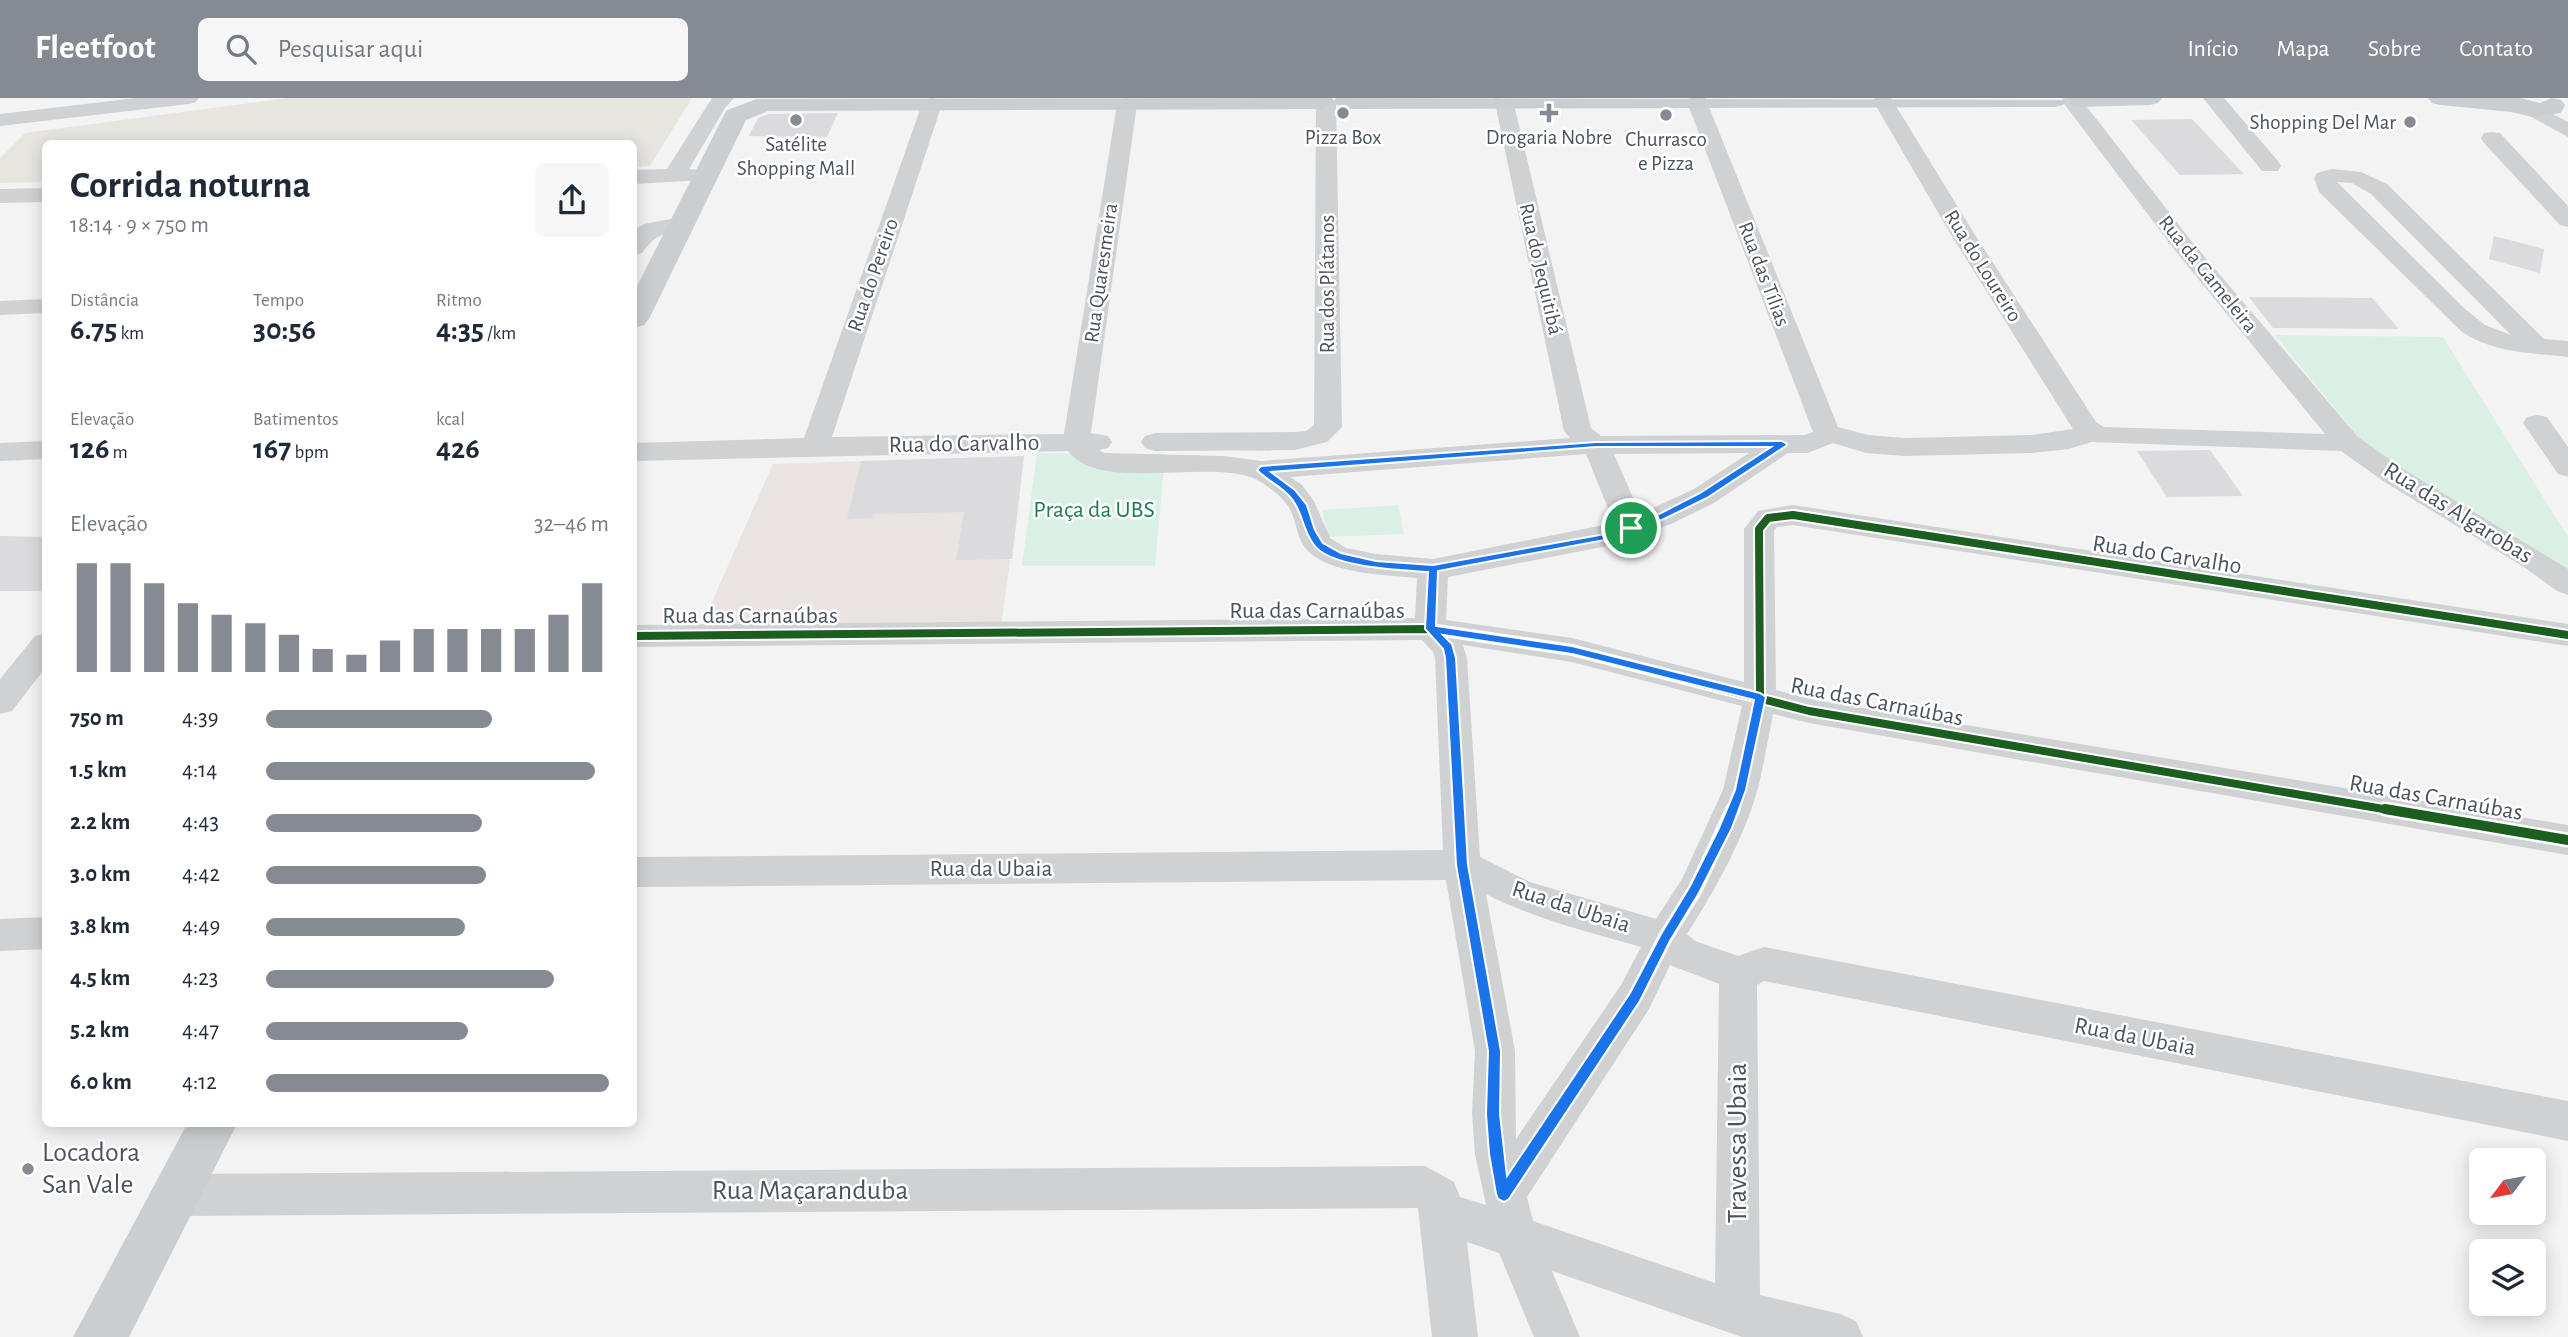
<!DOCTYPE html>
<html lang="pt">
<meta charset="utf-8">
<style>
:root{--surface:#fff;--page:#f6f6f7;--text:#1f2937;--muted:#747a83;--accent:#868b93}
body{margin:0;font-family:"Alegreya Sans",sans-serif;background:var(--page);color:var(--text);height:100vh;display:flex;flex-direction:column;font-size:26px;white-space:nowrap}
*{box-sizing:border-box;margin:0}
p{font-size:23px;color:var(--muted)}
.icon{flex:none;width:38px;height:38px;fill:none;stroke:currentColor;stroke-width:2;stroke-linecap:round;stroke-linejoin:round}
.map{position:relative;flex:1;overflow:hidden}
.panel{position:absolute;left:42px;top:42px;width:595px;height:987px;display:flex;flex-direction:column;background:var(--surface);border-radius:10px;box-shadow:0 4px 18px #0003}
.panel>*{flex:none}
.needle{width:46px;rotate:238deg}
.tools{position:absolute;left:2469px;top:1050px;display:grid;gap:14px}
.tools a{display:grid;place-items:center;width:77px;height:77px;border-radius:10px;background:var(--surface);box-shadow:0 4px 18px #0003;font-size:35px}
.pin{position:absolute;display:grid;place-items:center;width:60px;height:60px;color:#fff;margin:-30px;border:4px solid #fff;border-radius:50%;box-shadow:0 2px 7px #0007}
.round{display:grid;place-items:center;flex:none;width:74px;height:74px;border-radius:10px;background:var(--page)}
.overview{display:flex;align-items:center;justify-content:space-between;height:119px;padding:0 28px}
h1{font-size:38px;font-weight:600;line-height:52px}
.stats{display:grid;grid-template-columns:repeat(3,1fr);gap:10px;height:119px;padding:7px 28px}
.stats div{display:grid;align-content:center}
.stats b{font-size:30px;font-weight:600}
.stats small{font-size:19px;font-weight:400}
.stats p{font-size:19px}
.chart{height:196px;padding:14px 28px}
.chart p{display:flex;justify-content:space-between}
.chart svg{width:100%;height:126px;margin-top:7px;stroke:var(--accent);stroke-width:6}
ul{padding:0 28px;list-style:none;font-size:23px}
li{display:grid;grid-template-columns:112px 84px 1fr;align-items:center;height:52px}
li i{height:18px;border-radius:9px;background:var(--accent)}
header{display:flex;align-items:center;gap:42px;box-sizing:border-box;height:98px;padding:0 35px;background:var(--accent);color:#fff}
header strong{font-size:33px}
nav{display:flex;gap:38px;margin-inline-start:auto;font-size:24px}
.search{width:490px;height:63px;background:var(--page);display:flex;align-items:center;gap:18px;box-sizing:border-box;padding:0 24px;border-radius:10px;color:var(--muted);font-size:26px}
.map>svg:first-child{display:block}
.medical{fill:#e9e3e1}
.green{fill:#daf0e5}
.sand{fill:#e6e5e0}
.building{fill:#dbdbdd}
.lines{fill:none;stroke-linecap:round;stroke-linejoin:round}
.minor{fill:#cfd1d3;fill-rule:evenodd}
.major{fill:#cbced0;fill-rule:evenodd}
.cycleway-far1-casing{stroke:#fff;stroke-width:12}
.cycleway-casing{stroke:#fff;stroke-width:15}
.cycleway-far1{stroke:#1b5e20;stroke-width:8}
.cycleway{stroke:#1b5e20;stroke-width:10}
.route{fill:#1a73e8;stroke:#fff;stroke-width:2;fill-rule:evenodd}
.poi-dot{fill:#868b93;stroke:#fff;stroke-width:2.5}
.labels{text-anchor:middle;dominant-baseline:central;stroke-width:5;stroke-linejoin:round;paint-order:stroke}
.far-poi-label{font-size:21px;fill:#4b535f;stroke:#fff}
.far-street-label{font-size:21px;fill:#4b535f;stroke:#fff}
.street-label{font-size:24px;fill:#4b535f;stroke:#fff}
.park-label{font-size:24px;fill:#1f7c59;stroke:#fff}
.near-street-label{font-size:28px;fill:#4b535f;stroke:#fff}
.near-poi-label{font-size:28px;fill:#4b535f;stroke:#fff;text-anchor:start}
</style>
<header>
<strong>Fleetfoot</strong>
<div class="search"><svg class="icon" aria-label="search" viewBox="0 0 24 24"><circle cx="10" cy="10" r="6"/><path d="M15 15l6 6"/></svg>Pesquisar aqui</div>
<nav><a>Início</a><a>Mapa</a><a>Sobre</a><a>Contato</a></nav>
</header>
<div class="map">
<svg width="2568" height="1239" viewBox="0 0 2568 1239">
<rect width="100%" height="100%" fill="#f3f3f3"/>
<!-- medical -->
<path class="medical" d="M1024,358L1001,529L700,531L773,366Z"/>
<!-- green -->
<path class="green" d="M2275,237L2443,239L2568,439V480L2388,364L2359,340Z
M1037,355L1165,356L1155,468H1022Z
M1398,407L1404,436L1327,439L1322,412Z"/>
<!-- sand -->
<path class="sand" d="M287,0H692L650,68L634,69V46H46L45,84L0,85V60L25,35Z"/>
<!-- building -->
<path class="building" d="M838,15L827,39L749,38L758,20L769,16Z
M2192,21L2244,76L2180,77L2131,22Z
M2494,138L2544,151L2540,175L2489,161Z
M2249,199L2372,200L2399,231L2273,230Z
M2210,352L2243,398L2167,399L2137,353Z
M1024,358L1012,461L956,462L964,414L873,416L872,420L847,421L861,363Z
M0,438L46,439V493H0Z"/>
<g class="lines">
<!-- minor -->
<path class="minor" d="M136,0H199L196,4L189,6L0,28V16Z
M712,0H734L725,10L689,71L704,72L707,77L704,82L634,86V72L667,71Z
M933,0L942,6L832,339L1064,336L1117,6L1126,0L1134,2L1137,6L1091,335L1108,338L1112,344L1108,350L1099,352L1104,355L1224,358L1261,363L1570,340L1564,333L1494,0L1513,2L1591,330L1601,338L1805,337L1813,334L1687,4L1689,0H1705L1707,4L1838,329L1868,337L1905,340L2032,337L2073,331L1953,140L1873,3L1875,0H1891L1977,140L2096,324L2104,329L2325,336L2177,155L2062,3L2064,0H2080L2193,145L2358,339L2403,371L2568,471V497L2557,493L2524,469L2383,383L2341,353L2091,344L2069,351L2032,355L1905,358L1866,355L1833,345L1808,355H1788L1714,405L1671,426L1617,446L1448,479L1446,522L1572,540L1744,584V431L1758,413L1793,407L2568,526V548L1793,427L1777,429L1774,433L1776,592L1809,601L2568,727V757L1809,625L1773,616C1768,641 1764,666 1758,690C1744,741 1715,792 1687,836L1695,843L1738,858L1764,849L2568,1003V1043L1764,883L1757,887L1760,1197L1840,1216L1856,1223L1863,1239H1742L1552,1173L1580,1239H1534L1499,1155L1467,1144L1478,1239H1432L1418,1110L177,1118L162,1112L155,1097L162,1082L177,1076L1425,1068L1454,1084L1460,1099L1486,1107L1475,1056L1472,1016L1475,953L1446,782L634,789V759L1443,752L1435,560L1433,554L1422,542L634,549V527L1415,520L1417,480C1387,477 1332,476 1309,454C1297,443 1297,425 1290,411C1284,400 1265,385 1253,380C1206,361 1099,395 1068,353L634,363V345L804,340L922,6L925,2ZM1749,355L1694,391L1640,416L1614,356ZM1586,356L1614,425L1433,461L1376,456L1346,450L1330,440L1314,403L1302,387L1290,379ZM1463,547L1572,564L1742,608L1723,692L1682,781L1656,821L1530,784L1480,759L1467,560ZM1486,796C1534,821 1589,834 1641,849L1621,887L1516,1041L1515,953ZM1670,867L1719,886L1715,1185L1533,1123L1527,1099L1649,911Z
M1331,0L1336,5L1342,329L1327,344L1295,352L1155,353L1145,350L1141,344L1145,338L1155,335L1295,334L1306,333L1314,327L1316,5L1319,1Z
M2203,0H2224L2278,63L2281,68L2278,73H2262Z
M2533,6L2568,24V39L2526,16L2523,12L2526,8Z
M2492,34L2500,35L2568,108V129L2560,127L2484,45L2481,40L2484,35Z
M2332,71L2361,74L2387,86L2544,241L2568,243V259C2533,255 2491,255 2461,233L2319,94L2314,80L2317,75ZM2337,84L2352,85L2371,96L2511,237L2485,227L2465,211Z
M46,90V104L0,105V91Z
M681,119L689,121L693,126L689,131C665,137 658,133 642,155L634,157V132L644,126Z
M46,201V215L0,217V203Z
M2537,317L2547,319L2568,349V379L2558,376L2523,325L2527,319Z
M46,343V361L0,363V345Z
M46,535V569L12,613L0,616V581L35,538Z
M46,819V851L0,853V821Z"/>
<!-- major -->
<path class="major" d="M1332,0L1334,3L1336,0L2067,2L2063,7L2055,9L1345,11L1334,5L1323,11L768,13L746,22L649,221L644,227L634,230V194L724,17L727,12L757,1Z
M2068,0H2162L2158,5L2150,7L2079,9L2071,7Z
M2428,0H2520L2540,5L2552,0L2561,2L2565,7L2561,15L2533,19L2511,14L2440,7L2432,5Z
M187,1026H237L129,1239H73Z"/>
<!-- cycleway-far1 casing -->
<g class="cycleway-far1-casing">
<path id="cycleway-far1" d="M634,538L1430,531L1572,552L1809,613L2395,713
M1732,713L1740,692L1760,599L1759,431L1768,420L1793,417L2568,537"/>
</g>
<!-- cycleway casing -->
<g class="cycleway-casing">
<path id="cycleway" d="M2385,711L2568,742
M1504,1096L1635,899L1665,840L1695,792L1733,711"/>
</g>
<!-- cycleway-far1 -->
<use href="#cycleway-far1" class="cycleway-far1"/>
<!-- cycleway -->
<use href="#cycleway" class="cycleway"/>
</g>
<!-- route -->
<path class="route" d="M1782,343L1787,346L1786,348L1707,400L1664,421L1610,441L1438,473L1436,528L1572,548L1760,595L1766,599L1746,692L1732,730L1699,795L1670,843L1640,903L1509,1101L1504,1104L1498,1101L1496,1096L1489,1056L1486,1016L1488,953L1456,767L1445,560L1443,551L1425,531L1428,474C1400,472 1331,470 1314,447C1302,432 1303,413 1290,399C1281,388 1266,382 1257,372L1261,368L1596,344ZM1596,349H1771L1700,395L1657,417L1605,436L1433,467L1376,463L1341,455L1323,445L1315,432L1307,407L1295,392L1271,374ZM1443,537L1572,556L1754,602L1735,692L1719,730L1690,788L1661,836L1630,895L1507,1078L1500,1016L1501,953L1468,767L1456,560L1452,546Z"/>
<!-- markers -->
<g class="poi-dot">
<circle cx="1343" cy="15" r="7"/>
<path d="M1545.5 4.5h7v7h7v7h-7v7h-7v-7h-7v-7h7z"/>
<circle cx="1666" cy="17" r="7"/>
<circle cx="796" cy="22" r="7"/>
<circle cx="2410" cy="24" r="7"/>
<circle cx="28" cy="1071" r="7"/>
</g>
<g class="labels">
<!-- far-poi labels -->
<g class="far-poi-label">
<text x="2396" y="24" text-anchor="end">Shopping Del Mar</text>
<text x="1343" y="39">Pizza Box</text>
<text x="1549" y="39">Drogaria Nobre</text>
<text x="1666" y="41">Churrasco<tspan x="1666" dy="24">e Pizza</tspan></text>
<text x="796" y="46">Satélite<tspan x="796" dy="24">Shopping Mall</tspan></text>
</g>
<!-- far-street labels -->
<g class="far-street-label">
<text transform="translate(1983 168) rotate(58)">Rua do Loureiro</text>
<text transform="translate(1541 171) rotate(77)">Rua do Jequitibá</text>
<text transform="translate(1101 175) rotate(-82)">Rua Quaresmeira</text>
<text transform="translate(1764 176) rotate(69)">Rua das Tílias</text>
<text transform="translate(2208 176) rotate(51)">Rua da Gameleira</text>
<text transform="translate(873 177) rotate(-71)">Rua do Pereiro</text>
<text transform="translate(1327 186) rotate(-90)">Rua dos Plátanos</text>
</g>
<!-- street labels -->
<g class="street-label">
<text transform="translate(964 346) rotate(-1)">Rua do Carvalho</text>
<text transform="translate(2458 415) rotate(32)">Rua das Algarobas</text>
<text transform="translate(2167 457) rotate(9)">Rua do Carvalho</text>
<text x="1317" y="513">Rua das Carnaúbas</text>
<text x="750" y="518">Rua das Carnaúbas</text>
<text transform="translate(1877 604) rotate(11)">Rua das Carnaúbas</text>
<text transform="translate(2436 700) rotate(10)">Rua das Carnaúbas</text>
<text x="991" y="771">Rua da Ubaia</text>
<text transform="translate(1571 809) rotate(18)">Rua da Ubaia</text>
<text transform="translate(2135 939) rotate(11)">Rua da Ubaia</text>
</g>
<!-- park labels -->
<g class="park-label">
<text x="1094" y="412">Praça da UBS</text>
</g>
<!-- near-street labels -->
<g class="near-street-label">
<text transform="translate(1738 1045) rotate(-90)">Travessa Ubaia</text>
<text x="810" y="1093">Rua Maçaranduba</text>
</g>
<!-- near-poi labels -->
<g class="near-poi-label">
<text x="42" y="1055">Locadora<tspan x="42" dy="32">San Vale</tspan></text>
</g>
</g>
</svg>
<div class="tools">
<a><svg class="needle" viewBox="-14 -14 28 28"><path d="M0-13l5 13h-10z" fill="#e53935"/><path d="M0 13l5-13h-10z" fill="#747a83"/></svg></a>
<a><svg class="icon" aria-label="layers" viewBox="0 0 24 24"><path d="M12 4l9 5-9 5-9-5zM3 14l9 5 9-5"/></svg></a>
</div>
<div class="pin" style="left:1631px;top:430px;background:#1e9e55"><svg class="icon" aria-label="arrive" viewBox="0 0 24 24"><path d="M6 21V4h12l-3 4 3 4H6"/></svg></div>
<section class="panel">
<div class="overview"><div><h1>Corrida noturna</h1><p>18:14 · 9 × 750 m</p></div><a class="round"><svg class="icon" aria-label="share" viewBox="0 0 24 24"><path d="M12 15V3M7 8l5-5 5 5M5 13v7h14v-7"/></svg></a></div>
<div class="stats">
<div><p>Distância</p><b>6.75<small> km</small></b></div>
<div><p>Tempo</p><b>30:56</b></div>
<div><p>Ritmo</p><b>4:35<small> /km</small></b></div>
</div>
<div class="stats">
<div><p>Elevação</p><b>126<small> m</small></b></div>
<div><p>Batimentos</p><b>167<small> bpm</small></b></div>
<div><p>kcal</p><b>426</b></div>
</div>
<div class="chart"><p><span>Elevação</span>32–46 m</p>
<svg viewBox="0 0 160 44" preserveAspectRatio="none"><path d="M5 44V6M15 44V6M25 44V13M35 44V20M45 44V24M55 44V27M65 44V31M75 44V36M85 44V38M95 44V33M105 44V29M115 44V29M125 44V29M135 44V29M145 44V24M155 44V13"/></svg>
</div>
<ul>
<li><b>750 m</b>4:39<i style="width:66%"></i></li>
<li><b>1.5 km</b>4:14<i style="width:96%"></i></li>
<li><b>2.2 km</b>4:43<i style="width:63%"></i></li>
<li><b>3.0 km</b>4:42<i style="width:64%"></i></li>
<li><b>3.8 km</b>4:49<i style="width:58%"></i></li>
<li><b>4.5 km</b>4:23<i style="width:84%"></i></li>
<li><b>5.2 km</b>4:47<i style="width:59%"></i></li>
<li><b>6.0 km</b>4:12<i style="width:100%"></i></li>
</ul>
</section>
</div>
